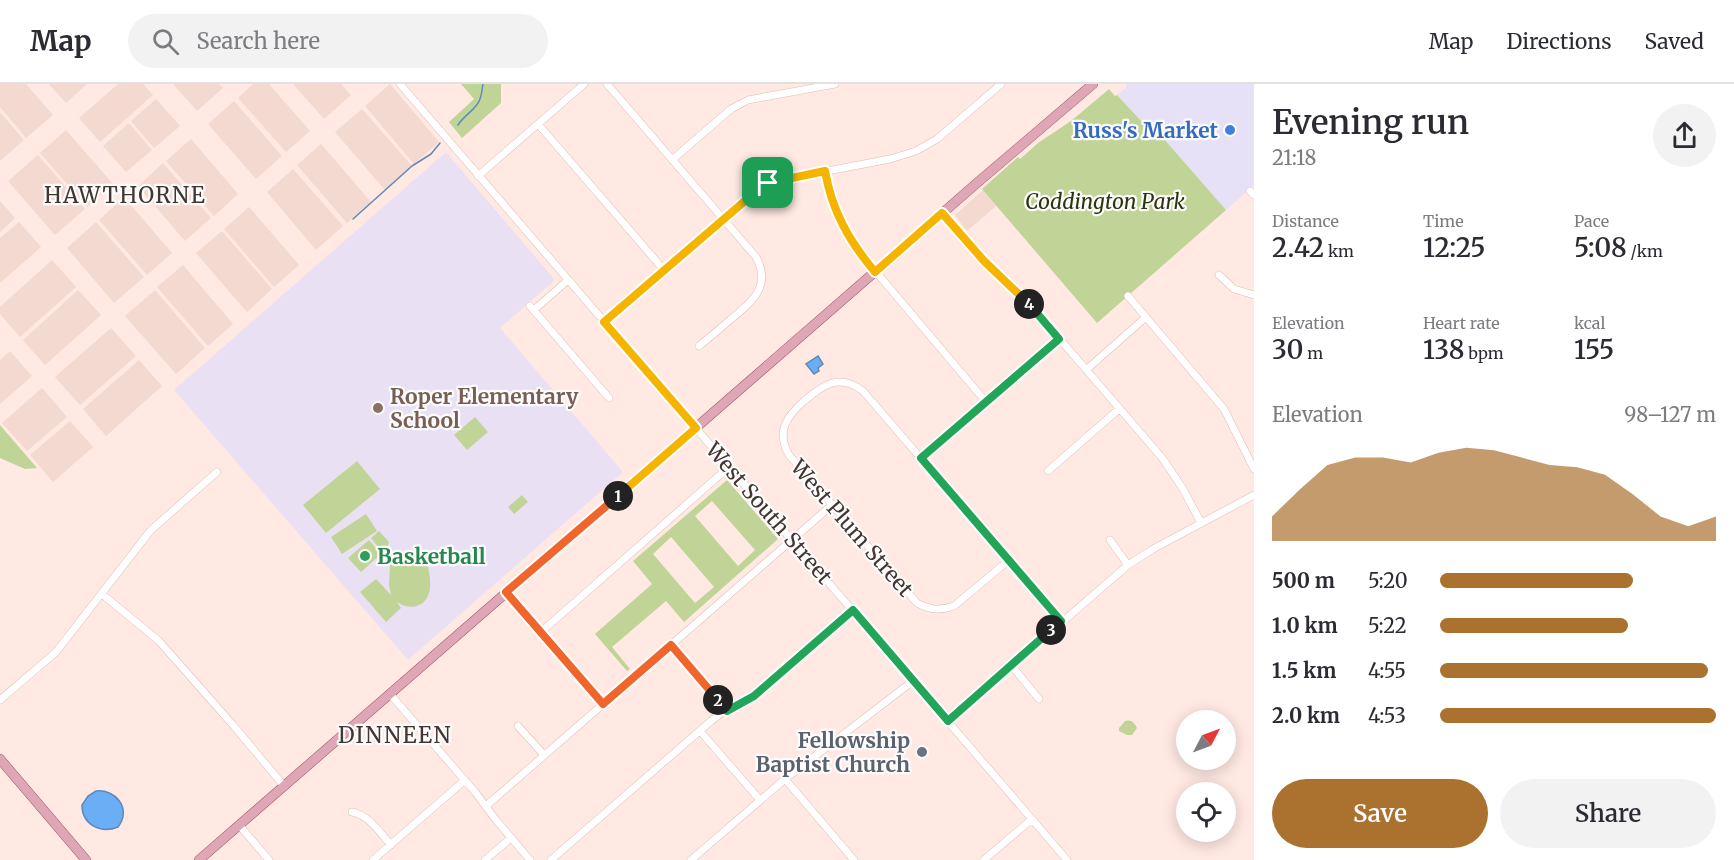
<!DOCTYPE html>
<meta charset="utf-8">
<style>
:root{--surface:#fff;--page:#f2f2f3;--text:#2b2b33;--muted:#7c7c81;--line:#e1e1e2;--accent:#aa712f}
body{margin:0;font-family:Merriweather,serif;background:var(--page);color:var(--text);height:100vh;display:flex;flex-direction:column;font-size:22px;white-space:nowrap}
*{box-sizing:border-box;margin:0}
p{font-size:20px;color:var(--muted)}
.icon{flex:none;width:33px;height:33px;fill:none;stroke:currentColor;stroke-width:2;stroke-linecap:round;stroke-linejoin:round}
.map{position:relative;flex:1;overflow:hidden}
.panel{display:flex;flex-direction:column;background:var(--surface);width:480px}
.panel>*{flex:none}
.needle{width:39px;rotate:49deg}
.tools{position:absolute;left:1176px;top:626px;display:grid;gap:12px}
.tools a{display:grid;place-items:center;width:60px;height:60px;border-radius:50%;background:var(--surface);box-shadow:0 3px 15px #0003;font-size:30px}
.pin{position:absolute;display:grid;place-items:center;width:51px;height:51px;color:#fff;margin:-26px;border-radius:12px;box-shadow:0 3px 9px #0006}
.km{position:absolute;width:30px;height:30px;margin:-15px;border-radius:50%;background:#222;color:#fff;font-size:16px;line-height:30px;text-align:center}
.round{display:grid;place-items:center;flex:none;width:63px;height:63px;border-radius:32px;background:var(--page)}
.summary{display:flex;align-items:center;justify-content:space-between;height:102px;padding:0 18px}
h1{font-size:33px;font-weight:600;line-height:45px}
.figures{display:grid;grid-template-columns:repeat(3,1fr);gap:9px;height:102px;padding:6px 18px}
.figures div{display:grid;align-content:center}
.figures b{font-size:26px;font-weight:600}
.figures small{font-size:16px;font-weight:400}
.figures p{font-size:16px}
.chart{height:168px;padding:12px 18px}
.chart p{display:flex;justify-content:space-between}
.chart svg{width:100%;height:108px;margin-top:6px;fill:var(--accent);opacity:.7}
.button{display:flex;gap:12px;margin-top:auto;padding:12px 18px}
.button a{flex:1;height:69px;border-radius:36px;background:var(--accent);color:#fff;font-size:24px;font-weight:600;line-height:69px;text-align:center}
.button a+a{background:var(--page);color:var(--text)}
ul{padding:0 18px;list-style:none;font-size:20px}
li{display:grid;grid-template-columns:96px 72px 1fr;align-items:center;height:45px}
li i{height:15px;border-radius:8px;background:var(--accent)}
header{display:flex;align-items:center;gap:36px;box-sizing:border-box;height:84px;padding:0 30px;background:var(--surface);border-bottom:2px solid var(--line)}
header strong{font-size:28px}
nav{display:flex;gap:33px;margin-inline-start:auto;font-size:21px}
.search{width:420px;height:54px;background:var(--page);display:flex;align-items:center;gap:15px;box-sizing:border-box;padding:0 21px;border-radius:33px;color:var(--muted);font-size:22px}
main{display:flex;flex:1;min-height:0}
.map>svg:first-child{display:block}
.commercial{fill:#e6e1f7}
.built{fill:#f3d9cf}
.education{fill:#eae0f4}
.green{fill:#c1d497;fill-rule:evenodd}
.water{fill:#6aaef5;stroke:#5e8aba;stroke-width:1.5}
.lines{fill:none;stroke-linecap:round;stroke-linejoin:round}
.stream{stroke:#5e8aba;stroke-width:1.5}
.minor-casing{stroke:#dfbdb1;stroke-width:8}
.major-casing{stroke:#9b5767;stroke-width:10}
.minor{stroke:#fff;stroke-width:7}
.major{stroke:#dfa6b5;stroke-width:9}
.split-1-casing{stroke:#fff;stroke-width:12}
.split-2-casing{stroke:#fff;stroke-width:12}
.split-3-casing{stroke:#fff;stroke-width:12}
.split-4-casing{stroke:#fff;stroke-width:12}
.split-5-casing{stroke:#fff;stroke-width:12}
.split-1{stroke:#f5b400;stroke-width:8}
.split-2{stroke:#f0652b;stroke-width:8}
.split-3{stroke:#22a559;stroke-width:8}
.split-4{stroke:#22a559;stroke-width:8}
.split-5{stroke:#f5b400;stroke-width:8}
.shop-dot{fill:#3f7fe0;stroke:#fcfcfc;stroke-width:2}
.education-dot{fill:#8d6e63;stroke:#fcfcfc;stroke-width:2}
.leisure-dot{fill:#2e9e5b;stroke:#fcfcfc;stroke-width:2}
.worship-dot{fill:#6b7280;stroke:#fcfcfc;stroke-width:2}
.labels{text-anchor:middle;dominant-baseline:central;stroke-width:4.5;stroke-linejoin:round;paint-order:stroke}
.shop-label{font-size:21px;font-weight:bold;fill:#366cbe;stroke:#fcfcfc;text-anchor:end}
.park-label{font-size:21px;font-style:italic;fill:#2b360e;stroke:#fcfcfc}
.education-label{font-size:21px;font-weight:bold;fill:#785e54;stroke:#fcfcfc;text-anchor:start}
.street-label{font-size:21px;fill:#433530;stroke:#fcfcfc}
.leisure-label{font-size:21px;font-weight:bold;fill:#27864d;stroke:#fcfcfc;text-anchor:start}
.worship-label{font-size:21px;font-weight:bold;fill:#5b616d;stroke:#fcfcfc;text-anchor:end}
.neighbourhood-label{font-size:22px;letter-spacing:1.5px;fill:#433530;stroke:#fcfcfc}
</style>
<header>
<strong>Map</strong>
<div class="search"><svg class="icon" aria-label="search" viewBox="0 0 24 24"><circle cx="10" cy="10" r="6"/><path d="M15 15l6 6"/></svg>Search here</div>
<nav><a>Map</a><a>Directions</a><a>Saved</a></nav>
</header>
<main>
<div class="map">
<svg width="1254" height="776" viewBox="0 0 1254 776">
<rect width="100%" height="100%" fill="#ffe9e2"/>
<!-- commercial -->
<path class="commercial" d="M1126,0H1254V101L1226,126L1164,55L1143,39L1117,11L1127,3Z"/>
<!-- built -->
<path class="built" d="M0,0H26L53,31L26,54L0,23Z
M49,0H87L66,19Z
M118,0H143L153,11L100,58L79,34Z
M173,0H219L223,4L197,27Z
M253,0H269L310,47L286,68L238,14Z
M293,0H341L351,11L324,35Z
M390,0L439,58L414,80L365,22Z
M156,15L180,42L154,64L131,37Z
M234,17L282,72L256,95L208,40Z
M362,25L412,82L385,106L335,48Z
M0,28L24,56L0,77Z
M129,39L152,66L126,88L103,62Z
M66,46L113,100L87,123L40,69Z
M191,55L238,110L214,132L166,77Z
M321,60L371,118L347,139L297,81Z
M38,71L85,125L55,151L8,97Z
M163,79L211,134L185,157L138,102Z
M293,85L343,142L316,166L267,108Z
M983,106L996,122L967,147L955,131Z
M124,113L172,169L147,191L99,136Z
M0,117L15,134L0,148Z
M249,123L299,181L274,203L224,145Z
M19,138L41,163L0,199V154Z
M96,138L144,193L114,219L67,164Z
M222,147L272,205L247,228L196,169Z
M52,176L76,203L20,253L0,230V223Z
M183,181L233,240L208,262L157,203Z
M78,206L101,231L45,281L23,256Z
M155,206L205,264L176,290L125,232Z
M111,244L136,272L80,321L55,293Z
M10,267L32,292L0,320V276Z
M139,276L162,302L106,352L83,325Z
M42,304L67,333L27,367L2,339Z
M70,337L93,363L53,398L30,371Z"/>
<!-- education -->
<path class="education" d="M446,68L555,196L500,244L623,388L408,576L174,306Z"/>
<!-- green -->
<path class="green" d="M461,0H501V19L462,54L449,38L474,15Z
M1109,5L1115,12L1117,11L1143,39L1164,55L1226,126L1097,239L982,105L1018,73L1020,75L1038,59L1071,37Z
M475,333L488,348L467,366L454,351Z
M0,341L37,384L25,385L0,374Z
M357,377L380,405L326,449L303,421Z
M727,396L778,455L684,538L666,517L612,563L630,585L627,587L595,550L652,500L633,477ZM712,417L755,466L738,482L695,432ZM671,453L714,503L695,519L653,470Z
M522,411L528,418L514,430L508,423Z
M366,430L377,447L342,470L331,453Z
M379,447L389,458L387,464L382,468L371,454Z
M369,456L381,470L361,488L348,474Z
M406,475C415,478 417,483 427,479C429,486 431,496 430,504C428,522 412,528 397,518L401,524L386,538L360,508L376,495L391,511L389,501L390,481L396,476Z
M1125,637C1131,635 1135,639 1137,644L1132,651H1127L1119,647V644Z"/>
<!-- water -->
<path class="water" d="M818,272L823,280L818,284L819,287L814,290L806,280Z
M96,707C116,705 132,725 118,743C101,750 82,741 82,721L88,712Z"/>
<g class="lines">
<!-- stream -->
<path class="stream" d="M458,41C464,31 477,25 480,15C482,10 482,5 483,0
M353,135L412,82L431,70L440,59"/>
<!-- minor casing -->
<g class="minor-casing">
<path id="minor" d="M400,0L1067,776
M607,0L756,173C772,202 752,218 731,235C721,244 710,253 699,262
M538,40L664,186
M672,76L731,25L748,16L835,0
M825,87L828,105L840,138L860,169L986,318
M478,92L584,0
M1250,107L1254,111
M942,129L984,177L1028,218L1163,375L1183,405L1201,439
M1219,191L1234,205L1254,211
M1128,212L1224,325L1254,385
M530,222L609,314
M534,226L568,196
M604,238L760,104L775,97L890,75L916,67L937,55L1001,0
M1086,286L1146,233
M921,374L1059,255
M1048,387L1119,325
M1110,456L1128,481
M1009,476L954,522C940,527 930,526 917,519L789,371C776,348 786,333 804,317C823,301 839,289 863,307C929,384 995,461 1061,537
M506,508L603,619
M102,510L159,557L233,641L284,702
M541,548L729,383
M671,561L727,627
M1011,581L1039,615
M390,610L475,708L496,736L530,776
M0,616L56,568L151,446L217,388
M948,637L1128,481L1153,465L1254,411
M518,642L544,671
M700,647L760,716
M785,695L854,776
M486,722L832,421
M352,728C369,731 380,749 391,761
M239,741L269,776
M373,776L465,696
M485,776L511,754
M551,776L711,637L720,630L754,612L853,526
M691,776L785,695L913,597
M984,776L1032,735"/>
</g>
<!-- major casing -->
<g class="major-casing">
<path id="major" d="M0,675L86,776
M199,776L977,99L1093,0"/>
</g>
<!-- minor -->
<use href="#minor" class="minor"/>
<!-- major -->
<use href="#major" class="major"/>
</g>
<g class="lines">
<!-- split-1 casing -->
<g class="split-1-casing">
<path id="split-1" d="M618,412L696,344L604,238L760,104L768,99"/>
</g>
<!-- split-2 casing -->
<g class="split-2-casing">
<path id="split-2" d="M618,412L506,508L603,620L671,561L718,616"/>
</g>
<!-- split-3 casing -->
<g class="split-3-casing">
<path id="split-3" d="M718,616L727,627L754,612L853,526L948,637L1051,546"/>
</g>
<!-- split-4 casing -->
<g class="split-4-casing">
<path id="split-4" d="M1029,220L1059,255L921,374L1061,537L1051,546"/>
</g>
<!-- split-5 casing -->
<g class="split-5-casing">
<path id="split-5" d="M768,99L825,87C832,127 849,157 875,188L942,129L984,177L1029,220"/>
</g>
<!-- split-1 -->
<use href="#split-1" class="split-1"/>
<!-- split-2 -->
<use href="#split-2" class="split-2"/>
<!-- split-3 -->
<use href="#split-3" class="split-3"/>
<!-- split-4 -->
<use href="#split-4" class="split-4"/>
<!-- split-5 -->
<use href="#split-5" class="split-5"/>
</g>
<!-- markers -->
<circle class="shop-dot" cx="1230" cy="46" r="6"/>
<circle class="education-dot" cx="378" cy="324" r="6"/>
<circle class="leisure-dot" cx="365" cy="472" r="6"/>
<circle class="worship-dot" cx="922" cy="668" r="6"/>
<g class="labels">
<!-- shop labels -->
<g class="shop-label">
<text x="1218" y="46">Russ's Market</text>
</g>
<!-- park labels -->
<g class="park-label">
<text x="1105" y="117">Coddington Park</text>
</g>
<!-- education labels -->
<g class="education-label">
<text x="390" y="312">Roper Elementary<tspan x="390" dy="24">School</tspan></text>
</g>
<!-- street labels -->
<g class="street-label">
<text transform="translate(769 429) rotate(49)">West South Street</text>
<text transform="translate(852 444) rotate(49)">West Plum Street</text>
</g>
<!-- leisure labels -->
<g class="leisure-label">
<text x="377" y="472">Basketball</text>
</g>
<!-- worship labels -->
<g class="worship-label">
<text x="910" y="656">Fellowship<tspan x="910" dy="24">Baptist Church</tspan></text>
</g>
<!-- neighbourhood labels -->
<g class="neighbourhood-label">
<text x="125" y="111">HAWTHORNE</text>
<text x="395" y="651">DINNEEN</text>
</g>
</g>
</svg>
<div class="tools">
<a><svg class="needle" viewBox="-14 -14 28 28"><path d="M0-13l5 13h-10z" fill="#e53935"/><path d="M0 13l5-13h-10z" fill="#7c7c81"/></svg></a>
<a><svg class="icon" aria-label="locate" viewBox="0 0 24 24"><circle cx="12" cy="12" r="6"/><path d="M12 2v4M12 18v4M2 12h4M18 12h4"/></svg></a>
</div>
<div class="pin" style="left:768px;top:99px;background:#1e9e55"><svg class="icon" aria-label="arrive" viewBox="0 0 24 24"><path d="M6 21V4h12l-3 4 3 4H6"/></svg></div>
<b class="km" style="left:618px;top:412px">1</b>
<b class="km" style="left:718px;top:616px">2</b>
<b class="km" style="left:1051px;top:546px">3</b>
<b class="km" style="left:1029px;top:220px">4</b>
</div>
<section class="panel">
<div class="summary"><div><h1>Evening run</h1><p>21:18</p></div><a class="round"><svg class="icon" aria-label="share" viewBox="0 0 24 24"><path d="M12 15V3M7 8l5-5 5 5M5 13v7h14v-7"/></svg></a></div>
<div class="figures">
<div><p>Distance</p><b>2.42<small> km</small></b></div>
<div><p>Time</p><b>12:25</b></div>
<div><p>Pace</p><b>5:08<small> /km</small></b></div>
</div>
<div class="figures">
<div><p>Elevation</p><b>30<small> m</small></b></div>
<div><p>Heart rate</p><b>138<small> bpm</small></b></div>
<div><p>kcal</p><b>155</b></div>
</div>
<div class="chart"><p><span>Elevation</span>98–127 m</p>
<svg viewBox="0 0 160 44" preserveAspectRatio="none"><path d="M0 44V34L10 23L20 13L30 10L40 10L50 12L60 8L70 6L80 7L90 10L100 13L110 14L120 17L130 25L140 34L150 38L160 34V44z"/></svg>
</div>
<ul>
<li><b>500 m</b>5:20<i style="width:70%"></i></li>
<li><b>1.0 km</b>5:22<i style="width:68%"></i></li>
<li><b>1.5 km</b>4:55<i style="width:97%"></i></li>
<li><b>2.0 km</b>4:53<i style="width:100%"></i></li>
</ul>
<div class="button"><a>Save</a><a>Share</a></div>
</section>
</main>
